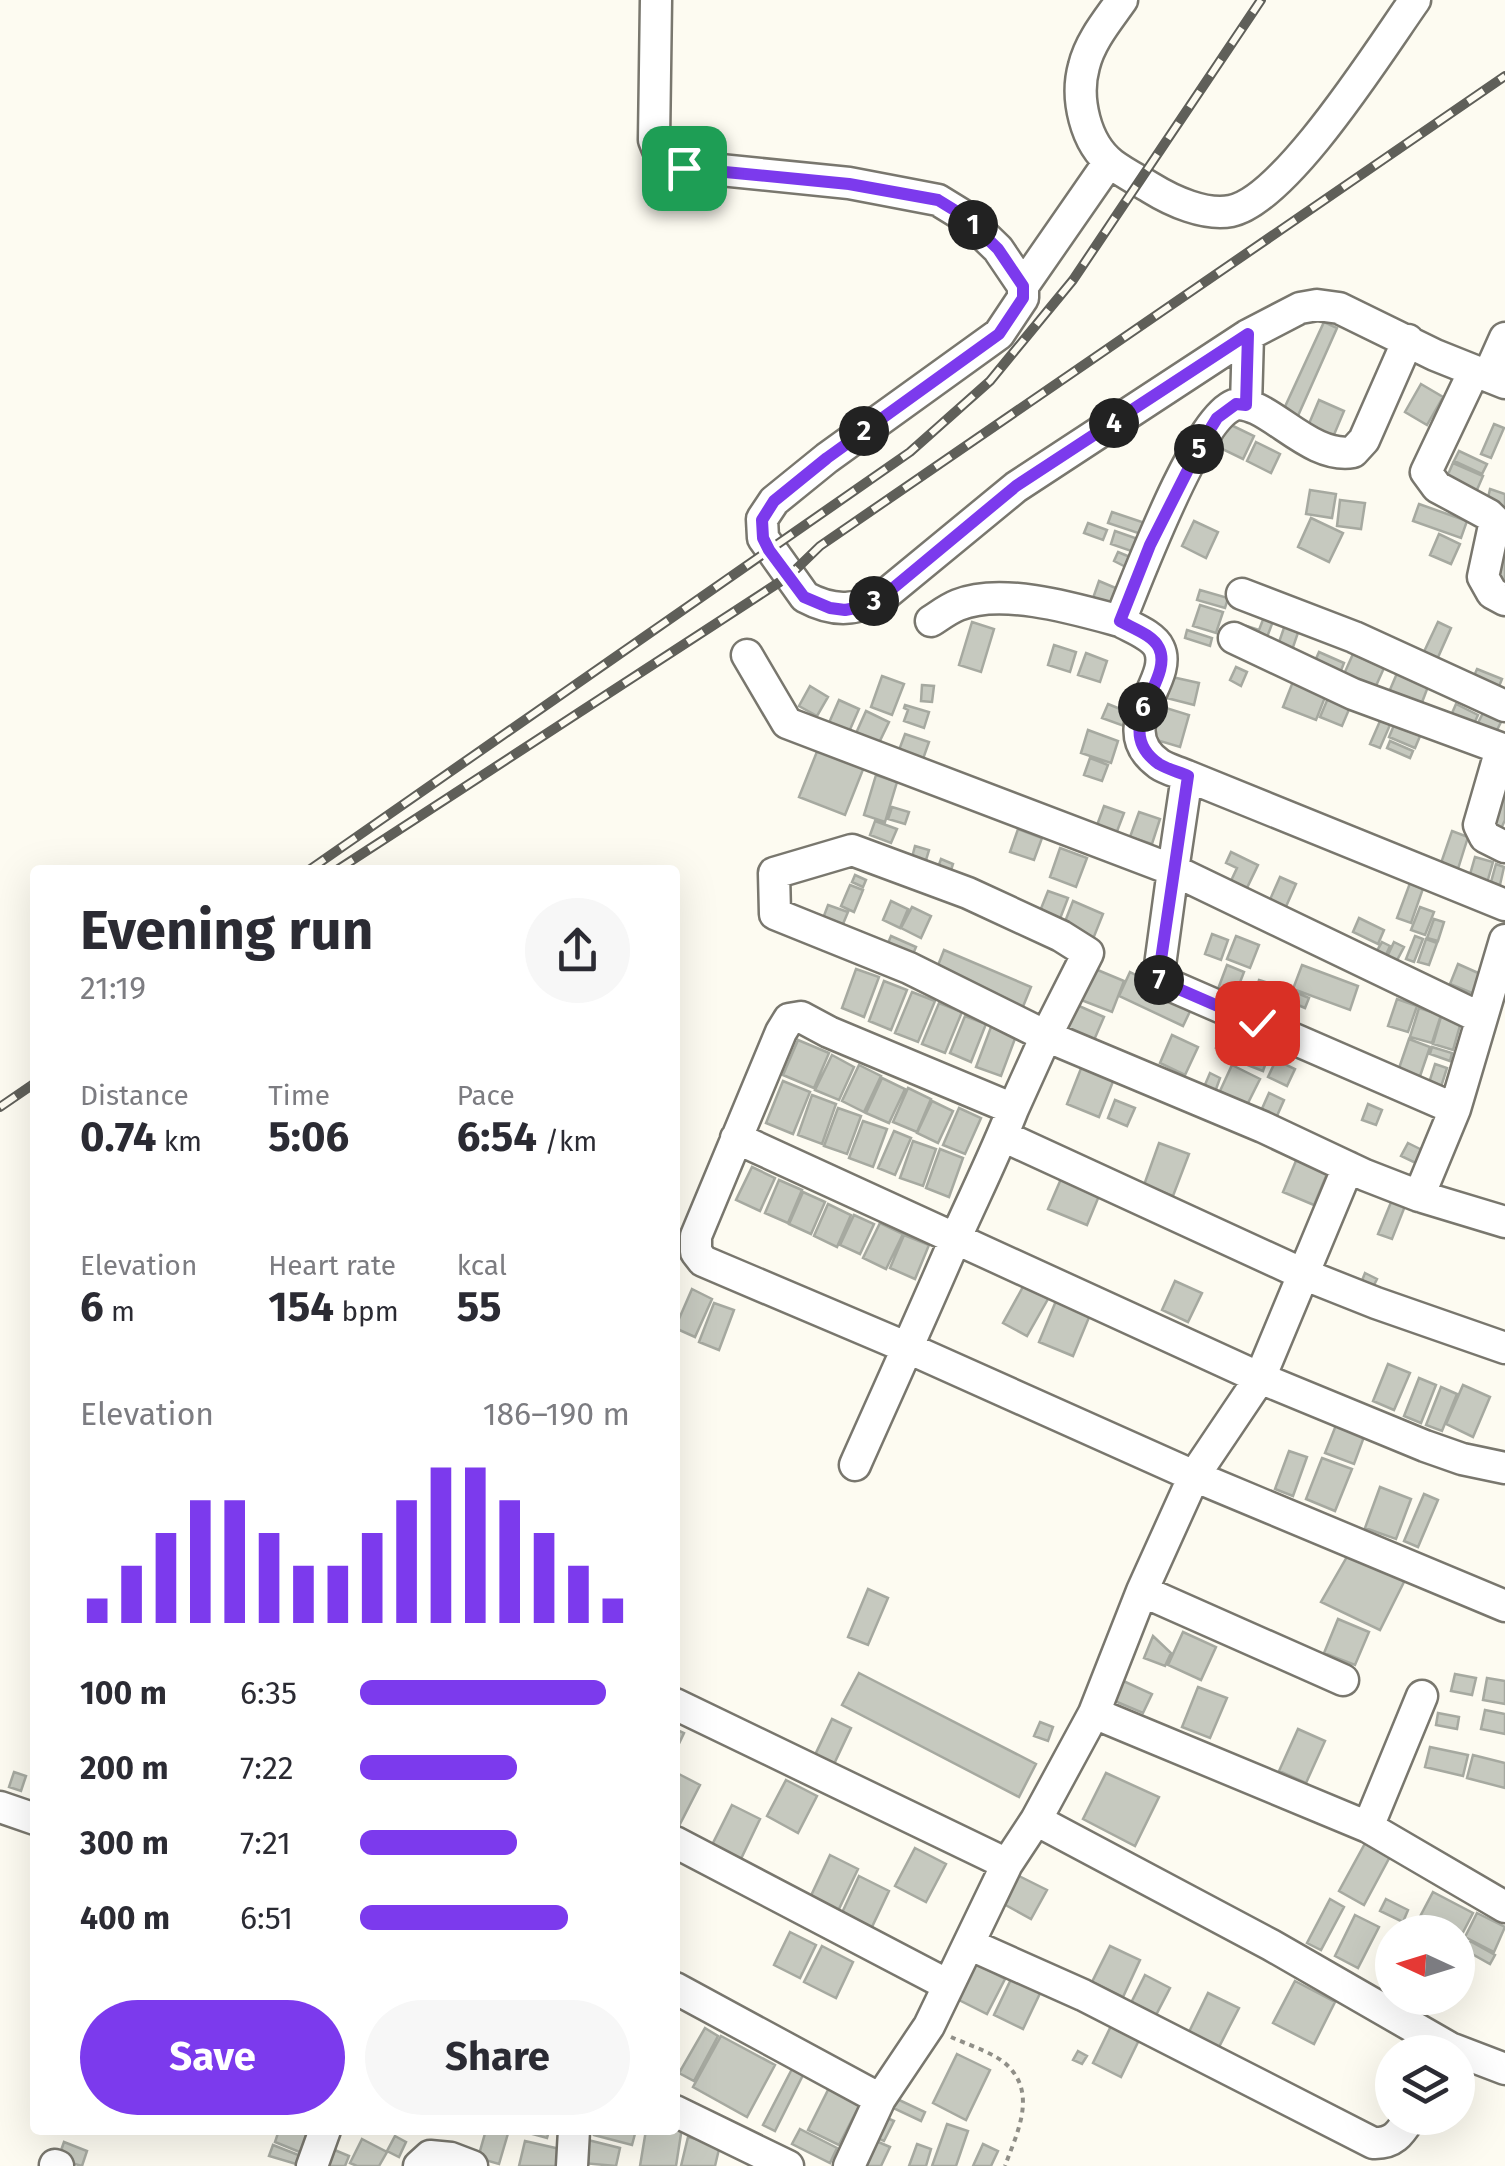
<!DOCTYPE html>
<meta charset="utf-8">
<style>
:root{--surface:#fff;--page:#f7f7f7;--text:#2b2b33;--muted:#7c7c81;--accent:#7c3aed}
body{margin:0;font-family:"Fira Sans",sans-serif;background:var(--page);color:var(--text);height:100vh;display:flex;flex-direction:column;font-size:38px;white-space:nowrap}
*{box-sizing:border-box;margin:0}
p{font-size:32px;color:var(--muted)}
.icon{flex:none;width:55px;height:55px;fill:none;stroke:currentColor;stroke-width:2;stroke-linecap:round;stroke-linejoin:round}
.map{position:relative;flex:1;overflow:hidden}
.side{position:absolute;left:30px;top:865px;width:650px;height:1270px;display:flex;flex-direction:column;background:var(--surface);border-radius:10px;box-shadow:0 10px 40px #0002}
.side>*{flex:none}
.needle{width:65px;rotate:274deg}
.buttons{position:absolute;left:1375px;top:1915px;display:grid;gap:20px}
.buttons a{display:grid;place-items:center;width:100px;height:100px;border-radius:50%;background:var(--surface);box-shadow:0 10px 40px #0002;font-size:50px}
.pin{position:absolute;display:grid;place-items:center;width:85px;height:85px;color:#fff;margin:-42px;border-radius:20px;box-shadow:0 5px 15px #0006}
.km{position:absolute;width:50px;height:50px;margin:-25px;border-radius:50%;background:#222;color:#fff;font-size:28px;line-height:50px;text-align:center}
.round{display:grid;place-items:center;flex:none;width:105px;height:105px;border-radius:52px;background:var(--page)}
.overview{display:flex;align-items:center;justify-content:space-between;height:170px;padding:0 50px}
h1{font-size:55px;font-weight:700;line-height:75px}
.metrics{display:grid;grid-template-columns:repeat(3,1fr);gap:15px;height:170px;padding:10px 50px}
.metrics div{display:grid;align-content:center}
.metrics b{font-size:42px;font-weight:700}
.metrics small{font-size:28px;font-weight:400}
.metrics p{font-size:28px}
.chart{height:280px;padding:20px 50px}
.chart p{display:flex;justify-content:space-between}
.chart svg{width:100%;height:180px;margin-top:10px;stroke:var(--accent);stroke-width:6}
.primary-button{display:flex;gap:20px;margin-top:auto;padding:20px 50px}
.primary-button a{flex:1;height:115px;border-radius:60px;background:var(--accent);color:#fff;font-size:40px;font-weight:700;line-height:115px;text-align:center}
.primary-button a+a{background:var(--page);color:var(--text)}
ul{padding:0 50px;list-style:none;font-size:32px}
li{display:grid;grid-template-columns:160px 120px 1fr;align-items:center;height:75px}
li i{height:25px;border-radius:12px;background:var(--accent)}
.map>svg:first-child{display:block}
.building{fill:#c6c9bf;stroke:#a6a9a0;stroke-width:2.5}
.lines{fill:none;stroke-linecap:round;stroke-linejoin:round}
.minor-casing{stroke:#79776e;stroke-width:35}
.path{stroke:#908f88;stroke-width:4;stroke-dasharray:5 5;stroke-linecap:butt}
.minor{stroke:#fff;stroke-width:30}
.rail-casing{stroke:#5f5f59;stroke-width:10}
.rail{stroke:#fdfbf1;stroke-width:6;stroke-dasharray:19;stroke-linecap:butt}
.route-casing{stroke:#fff;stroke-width:20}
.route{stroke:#7c3aed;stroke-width:12}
</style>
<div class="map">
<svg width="1505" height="2166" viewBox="0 0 1505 2166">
<rect width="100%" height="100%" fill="#fdfbf1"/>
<!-- building -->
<path class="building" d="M1324,322L1337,328L1297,418L1283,411Z
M1421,384L1443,397L1427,425L1405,412Z
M1319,400L1344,411L1333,437L1308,426Z
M1229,424L1254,436L1243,459L1218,447Z
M1494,424L1504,428L1491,458L1481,454Z
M1256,442L1280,454L1271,473L1247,461Z
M1459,451L1487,464L1482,474L1454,461Z
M1453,463L1483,476L1476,492L1446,479Z
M1490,489L1505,494V507L1487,502Z
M1310,490L1336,494L1332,518L1306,514Z
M1340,500L1365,503L1361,529L1337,526Z
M1419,504L1467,521L1461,538L1413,521Z
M1112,512L1145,523L1141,534L1108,523Z
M1311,518L1343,533L1329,562L1298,547Z
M1194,521L1218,532L1206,558L1182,546Z
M1088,523L1107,530L1103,540L1084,533Z
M1115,531L1138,539L1134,552L1111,544Z
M1439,534L1460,544L1451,564L1430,555Z
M1118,552L1130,557L1126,567L1114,561Z
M1500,558L1505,559V581L1494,578Z
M1099,581L1118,589L1110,609L1092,601Z
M1200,590L1228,598L1225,608L1197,600Z
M1200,605L1223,612L1216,633L1193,626Z
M1266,612L1275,616L1264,645L1243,637L1247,626L1259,630Z
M1287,619L1301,624L1291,653L1277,648Z
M972,622L994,629L981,672L959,665Z
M1438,622L1451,628L1435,664L1421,658Z
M1187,630L1212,638L1210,646L1185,638Z
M1054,645L1076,652L1070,672L1048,665Z
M1319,652L1344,663L1340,673L1315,661Z
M1086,653L1107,661L1100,682L1078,675Z
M1353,654L1384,668L1375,688L1344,674Z
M1236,667L1247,672L1241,686L1230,680Z
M1477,669L1502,679L1496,694L1471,683Z
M1398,671L1429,684L1421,705L1389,692Z
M1296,674L1329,687L1316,720L1283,707Z
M882,676L904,684L892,715L871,707Z
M1172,677L1199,683L1194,705L1167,698Z
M922,685L934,686L932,702L921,701Z
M810,686L828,697L817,716L799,706Z
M1331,691L1353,700L1342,726L1320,717Z
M839,700L859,709L848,734L828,725Z
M1108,704L1130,713L1124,726L1102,718Z
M1153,704L1189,715L1180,747L1143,736Z
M1456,704L1478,715L1471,730L1449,720Z
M905,705L929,712L924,728L904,721L908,710L904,708Z
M1485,709L1503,718L1493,738L1475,729Z
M866,711L889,722L875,751L853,740Z
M1383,714L1393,718L1380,748L1370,744Z
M1397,718L1423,729L1415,748L1389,737Z
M1088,730L1118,741L1111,763L1081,753Z
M905,734L929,742L923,759L899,750Z
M1390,741L1413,751L1410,758L1387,748Z
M818,749L864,767L845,815L799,797Z
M1090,758L1108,765L1102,781L1084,775Z
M876,775L897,782L885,822L864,815Z
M1505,785V820L1500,831L1484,824Z
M1104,806L1124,813L1116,834L1096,828Z
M892,807L909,812L905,824L888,819Z
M1139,812L1160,819L1152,844L1130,837Z
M875,821L897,829L891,843L870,835Z
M1018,829L1042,838L1034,860L1010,852Z
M1452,831L1468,837L1457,872L1440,866Z
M915,846L929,850L923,870L910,865Z
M1060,848L1087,858L1076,887L1050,877Z
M1231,852L1258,865L1244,894L1228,887L1237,868L1226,863Z
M1475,857L1493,862L1487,883L1469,878Z
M941,859L953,864L947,883L934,879Z
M1496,864L1504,867L1500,885L1491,882Z
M855,875L866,880L863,887L852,882Z
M1413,875L1426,880L1411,923L1397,918Z
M1280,877L1296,884L1284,911L1268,904Z
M850,885L863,890L854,912L841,906Z
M1048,891L1068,898L1056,929L1036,921Z
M891,901L908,909L900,928L883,920Z
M1073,901L1103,914L1091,944L1061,932Z
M828,905L848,912L838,936L819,929Z
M912,907L931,916L921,938L901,928Z
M1420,907L1434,912L1425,935L1411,930Z
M1359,918L1384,930L1378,944L1353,932Z
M1434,919L1444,922L1438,941L1427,938Z
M1212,934L1228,940L1221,960L1205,954Z
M891,936L916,947L908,966L883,955Z
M1236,936L1259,945L1250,968L1227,959Z
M1415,936L1423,939L1414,962L1406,959Z
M1426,939L1437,943L1429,965L1418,962Z
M1382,942L1390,946L1384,959L1375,954Z
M1394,942L1404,947L1395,964L1386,959Z
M944,950L1031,987L1022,1009L935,973Z
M1458,964L1485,976L1477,995L1450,984Z
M1227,965L1244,972L1232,1003L1215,997Z
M1302,965L1358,986L1350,1010L1293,989Z
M1088,966L1124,981L1112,1012L1076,998Z
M856,969L879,977L864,1017L842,1008Z
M1130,972L1194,1003L1183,1026L1119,996Z
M1259,980L1272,984L1262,1017L1249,1013Z
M884,981L907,990L891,1030L869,1021Z
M1288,989L1309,998L1305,1008L1284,999Z
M912,992L935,1001L918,1042L895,1033Z
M1397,999L1417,1006L1408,1032L1388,1026Z
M1070,1002L1104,1017L1094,1040L1060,1025Z
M939,1003L962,1012L945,1053L922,1044Z
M1419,1008L1441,1015L1432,1043L1410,1037Z
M1443,1010L1463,1015L1453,1050L1433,1044Z
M965,1016L986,1024L971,1062L950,1053Z
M991,1027L1016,1036L1001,1076L976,1067Z
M1172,1035L1198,1047L1185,1075L1160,1063Z
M1222,1035L1241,1044L1236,1057L1216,1048Z
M1255,1038L1272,1045L1263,1071L1245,1064Z
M1409,1039L1430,1047L1418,1082L1397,1074Z
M798,1040L829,1053L814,1088L783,1075Z
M1432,1047L1452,1053L1450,1061L1430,1054Z
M832,1055L854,1067L839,1100L815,1090Z
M1276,1060L1295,1069L1287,1086L1268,1077Z
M1435,1064L1447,1068L1440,1090L1428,1086Z
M859,1065L881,1076L864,1112L842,1101Z
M1232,1065L1260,1079L1247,1105L1220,1091Z
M1082,1066L1114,1079L1099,1117L1067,1104Z
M1210,1073L1220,1078L1215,1092L1204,1087Z
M882,1078L905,1089L889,1123L866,1113Z
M783,1081L810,1092L793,1134L766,1123Z
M908,1088L931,1099L917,1132L893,1122Z
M1269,1093L1284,1100L1276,1118L1261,1111Z
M812,1095L836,1104L822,1144L798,1135Z
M1115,1100L1135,1108L1127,1126L1108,1118Z
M932,1101L953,1111L938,1143L917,1133Z
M1368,1104L1382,1110L1376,1125L1362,1120Z
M838,1108L861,1116L847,1154L824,1146Z
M959,1108L981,1118L965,1154L943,1145Z
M863,1121L887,1129L873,1167L849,1158Z
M894,1131L911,1138L895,1175L878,1168Z
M913,1141L936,1149L923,1186L900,1178Z
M1159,1143L1189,1154L1173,1196L1144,1185Z
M1408,1143L1426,1152L1420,1165L1401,1156Z
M940,1149L963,1158L949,1197L926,1188Z
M1298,1156L1329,1169L1314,1205L1283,1192Z
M752,1167L775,1178L760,1211L736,1200Z
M1061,1179L1099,1196L1087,1225L1048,1209Z
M779,1180L802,1190L788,1223L765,1213Z
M803,1192L825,1202L811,1234L789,1224Z
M1394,1195L1407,1201L1392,1239L1378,1234Z
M828,1204L851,1215L837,1247L814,1236Z
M854,1215L874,1224L860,1254L840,1245Z
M880,1223L903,1234L886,1269L863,1258Z
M904,1235L929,1245L915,1279L890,1268Z
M1365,1273L1377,1279L1372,1289L1361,1283Z
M1175,1281L1202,1293L1188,1322L1162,1310Z
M1024,1285L1048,1299L1027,1336L1003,1323Z
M692,1289L712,1299L695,1337L675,1328Z
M1056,1301L1090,1315L1073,1356L1039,1342Z
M714,1303L734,1310L719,1350L699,1342Z
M1388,1364L1410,1373L1394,1410L1373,1401Z
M1419,1378L1436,1385L1421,1423L1404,1416Z
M1463,1385L1490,1397L1473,1437L1446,1424Z
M1441,1387L1457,1394L1442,1431L1426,1425Z
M1340,1415L1368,1426L1354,1464L1325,1453Z
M1289,1451L1307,1457L1293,1496L1275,1489Z
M1322,1458L1352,1469L1335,1511L1306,1499Z
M1380,1487L1411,1499L1396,1539L1365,1528Z
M1424,1494L1438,1500L1418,1547L1404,1541Z
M1348,1555L1407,1576L1380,1630L1321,1602Z
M868,1589L888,1598L868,1645L848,1637Z
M1338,1619L1369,1632L1355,1665L1324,1653Z
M1183,1632L1216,1647L1201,1680L1168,1665Z
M1153,1636L1171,1653L1165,1666L1144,1658Z
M859,1673L1036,1764L1019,1797L842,1705Z
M1455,1674L1476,1678L1472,1695L1451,1691Z
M1487,1678L1505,1681V1704L1483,1700Z
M1119,1679L1152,1694L1143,1713L1110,1699Z
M1198,1687L1227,1698L1210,1738L1182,1727Z
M1485,1710L1505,1714V1734L1481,1729Z
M1438,1713L1459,1717L1457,1729L1436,1725Z
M832,1719L851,1728L834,1764L815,1755Z
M1040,1722L1053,1727L1048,1741L1034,1736Z
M675,1729L684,1733L675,1752Z
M1298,1729L1325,1741L1306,1783L1279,1771Z
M1430,1747L1468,1755L1463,1776L1425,1767Z
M1473,1755L1505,1763V1788L1467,1778Z
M14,1772L26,1776L21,1791L9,1787Z
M675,1772L700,1785L676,1832L675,1831Z
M1106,1773L1159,1797L1135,1846L1083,1819Z
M786,1780L817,1796L798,1833L767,1816Z
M732,1805L760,1819L739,1863L710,1849Z
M1368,1838L1393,1851L1364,1905L1339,1891Z
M915,1848L946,1864L926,1902L895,1886Z
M830,1855L858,1869L837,1913L809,1900Z
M1017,1875L1047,1890L1031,1919L1002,1903Z
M859,1876L889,1891L871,1929L841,1915Z
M1433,1892L1473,1913L1458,1942V1932H1422L1414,1928Z
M1330,1899L1344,1907L1321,1950L1307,1943Z
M1386,1899L1408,1910L1403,1922L1380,1911Z
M1477,1913L1505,1927L1494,1952L1465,1937Z
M1355,1915L1379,1927L1358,1968L1335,1956Z
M790,1932L816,1945L800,1978L774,1965Z
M1470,1941L1495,1955L1490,1964L1465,1950Z
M822,1946L853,1962L836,1998L804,1982Z
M1110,1946L1140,1960L1123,1997L1092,1982Z
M973,1962L1005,1979L987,2014L955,1998Z
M1014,1973L1043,1987L1023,2029L994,2015Z
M1145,1975L1170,1988L1156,2015L1131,2003Z
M1295,1981L1335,2002L1314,2044L1273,2023Z
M1208,1993L1239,2008L1219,2047L1189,2032Z
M1111,2026L1139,2040L1121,2077L1093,2063Z
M705,2028L718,2036L694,2081L679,2073Z
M721,2036L775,2065L747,2117L693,2087Z
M1078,2051L1087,2056L1082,2064L1073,2060Z
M957,2054L990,2070L966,2120L933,2103Z
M792,2069L803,2075L775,2131L763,2125Z
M829,2088L860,2104L839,2145L808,2130Z
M897,2099L925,2112L921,2121L893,2108Z
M887,2118L894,2121L884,2141L877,2138Z
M675,2120L683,2121L676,2166H640L646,2130H675Z
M947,2124L968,2131L956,2166H932Z
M800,2129L837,2148L830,2163L792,2144Z
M279,2130H299L314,2136L307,2155L275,2142Z
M486,2130H509L499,2164L478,2158Z
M518,2130H545L549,2131L547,2138Z
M595,2130H636L632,2145L594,2135Z
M395,2136L406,2142L399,2157L387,2151Z
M688,2137L720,2145L715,2166H681Z
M362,2139L387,2152L379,2166H357L350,2163Z
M588,2140L620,2148L616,2166L582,2163Z
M525,2141L560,2149L556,2166H519Z
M876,2141L890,2147L881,2166H865Z
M64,2142L87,2151L82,2166L58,2159Z
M917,2144L931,2149L926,2166H909Z
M983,2144L998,2151L991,2166H973Z
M273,2145L306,2158L303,2166L269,2156Z
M325,2146L349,2156L345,2166H317Z"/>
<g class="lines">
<!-- minor casing -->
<g class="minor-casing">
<path id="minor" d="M656,0L654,140L660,155L671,165L849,183L938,200L964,216L998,249L1023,286V298L999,334L827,458L774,501L762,519L763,538L805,597C835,613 857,611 886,594L1016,487L1248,335L1300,308L1317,305L1339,308L1435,355L1505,383
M1122,0C1108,20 1090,41 1084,66C1075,98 1085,143 1112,164C1124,173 1138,180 1151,188C1172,201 1205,216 1231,211C1286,200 1381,48 1415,0
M1023,286L1109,162
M1474,371L1426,472L1437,487L1489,515L1495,521L1483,577L1492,593L1505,600
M1488,376L1505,338
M1246,405L1248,335
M1242,594L1354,637L1505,706
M931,621C939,616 948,609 958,605C1002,587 1076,609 1120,621C1137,580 1196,420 1234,405C1241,403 1250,406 1257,409C1286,423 1318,458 1353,452L1364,440L1408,340
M1120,621C1132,628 1153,635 1159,648C1175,681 1108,727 1159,764C1166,769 1178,772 1187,776
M1234,638L1353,694L1505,750
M747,655L787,723L1173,870L1158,980L1455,1109
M1501,749L1479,825L1485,837L1505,847
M1481,1018L1173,870L1187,776L1505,905
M1013,1109L1046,1036L909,968L775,914L774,873L852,850L968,893L1061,936L1088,953L1046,1036L1263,1127L1365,1175L1419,1196L1505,1222
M1003,1136L1303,1274L1376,1303L1505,1348
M736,1138L1260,1378L1425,1446L1462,1459L1505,1468
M1419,1196L1455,1109L1505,940
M855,1465C888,1391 921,1318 953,1244C973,1199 995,1155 1013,1109L829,1032L801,1017L789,1019L781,1032L696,1236V1252L703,1261L908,1348L1194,1476L1505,1606
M1142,1591L1343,1680
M675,1704L1007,1864
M1094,1713L1368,1827L1422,1696
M0,1807L35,1819
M1036,1820L1271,1945L1450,2048L1505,2069
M1368,1827L1505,1907
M675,1842L948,1985
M971,1945L1083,1995L1373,2143C1393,2144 1400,2134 1410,2118
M675,1988L880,2099
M675,2111L788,2166
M55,2165L58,2166
M312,2166L325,2130
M419,2166L430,2156L451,2158L472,2166
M572,2166L574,2130
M849,2166L880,2099L929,2026L1007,1864L1036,1820L1094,1713L1142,1591L1194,1476L1260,1378L1348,1167"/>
</g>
<!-- path -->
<path class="path" d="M951,2037C968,2045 996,2053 1009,2067C1037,2096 1016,2135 1005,2166"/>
<!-- minor -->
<use href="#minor" class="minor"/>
<!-- rail casing -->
<g class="rail-casing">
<path id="rail" d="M309,870L910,452L990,381L1073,280L1261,0
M337,870L789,576L820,546L1505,76
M0,1107L35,1083"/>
</g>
<!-- rail -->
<use href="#rail" class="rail"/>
</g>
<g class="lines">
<!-- route casing -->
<g class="route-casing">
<path id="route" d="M684,168L849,184L938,200L964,216L998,249L1023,286V298L999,334L827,458L774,501L762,520L763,538L769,550L804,597L830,608L845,610L866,606L886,594L1016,486L1248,334L1246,405L1236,404L1217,418L1201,444L1150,545L1120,621C1132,628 1153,635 1159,648C1175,681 1108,728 1159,764C1167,769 1179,772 1188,776L1158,980L1257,1023"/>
</g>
<!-- route -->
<use href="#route" class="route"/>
</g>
</svg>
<div class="buttons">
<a><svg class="needle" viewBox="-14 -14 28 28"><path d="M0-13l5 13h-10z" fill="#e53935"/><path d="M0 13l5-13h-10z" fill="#7c7c81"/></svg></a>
<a><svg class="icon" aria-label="layers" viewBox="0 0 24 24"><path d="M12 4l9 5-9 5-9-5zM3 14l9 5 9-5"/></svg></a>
</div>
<div class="pin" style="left:684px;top:168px;background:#1e9e55"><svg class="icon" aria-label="arrive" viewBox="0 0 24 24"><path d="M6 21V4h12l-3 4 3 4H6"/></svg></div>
<div class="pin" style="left:1257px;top:1023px;background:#d93025"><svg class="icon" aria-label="check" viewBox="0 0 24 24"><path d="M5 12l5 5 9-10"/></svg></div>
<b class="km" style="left:973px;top:225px">1</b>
<b class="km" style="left:864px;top:431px">2</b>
<b class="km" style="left:874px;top:601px">3</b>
<b class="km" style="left:1114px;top:423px">4</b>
<b class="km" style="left:1199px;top:449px">5</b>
<b class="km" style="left:1143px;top:707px">6</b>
<b class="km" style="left:1159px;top:980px">7</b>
<section class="side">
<div class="overview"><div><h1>Evening run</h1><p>21:19</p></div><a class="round"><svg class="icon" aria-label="share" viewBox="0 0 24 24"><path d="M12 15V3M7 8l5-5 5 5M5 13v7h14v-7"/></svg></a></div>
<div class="metrics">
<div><p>Distance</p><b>0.74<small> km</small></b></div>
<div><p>Time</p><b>5:06</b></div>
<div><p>Pace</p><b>6:54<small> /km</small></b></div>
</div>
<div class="metrics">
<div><p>Elevation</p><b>6<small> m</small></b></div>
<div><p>Heart rate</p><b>154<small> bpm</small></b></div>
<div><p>kcal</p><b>55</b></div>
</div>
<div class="chart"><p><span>Elevation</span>186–190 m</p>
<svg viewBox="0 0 160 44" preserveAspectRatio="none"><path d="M5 44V38M15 44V30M25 44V22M35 44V14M45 44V14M55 44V22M65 44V30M75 44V30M85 44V22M95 44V14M105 44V6M115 44V6M125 44V14M135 44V22M145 44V30M155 44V38"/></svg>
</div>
<ul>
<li><b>100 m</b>6:35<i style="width:91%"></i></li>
<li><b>200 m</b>7:22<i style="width:58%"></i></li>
<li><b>300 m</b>7:21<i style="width:58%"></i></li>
<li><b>400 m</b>6:51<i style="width:77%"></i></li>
</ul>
<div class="primary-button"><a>Save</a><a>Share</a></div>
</section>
</div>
